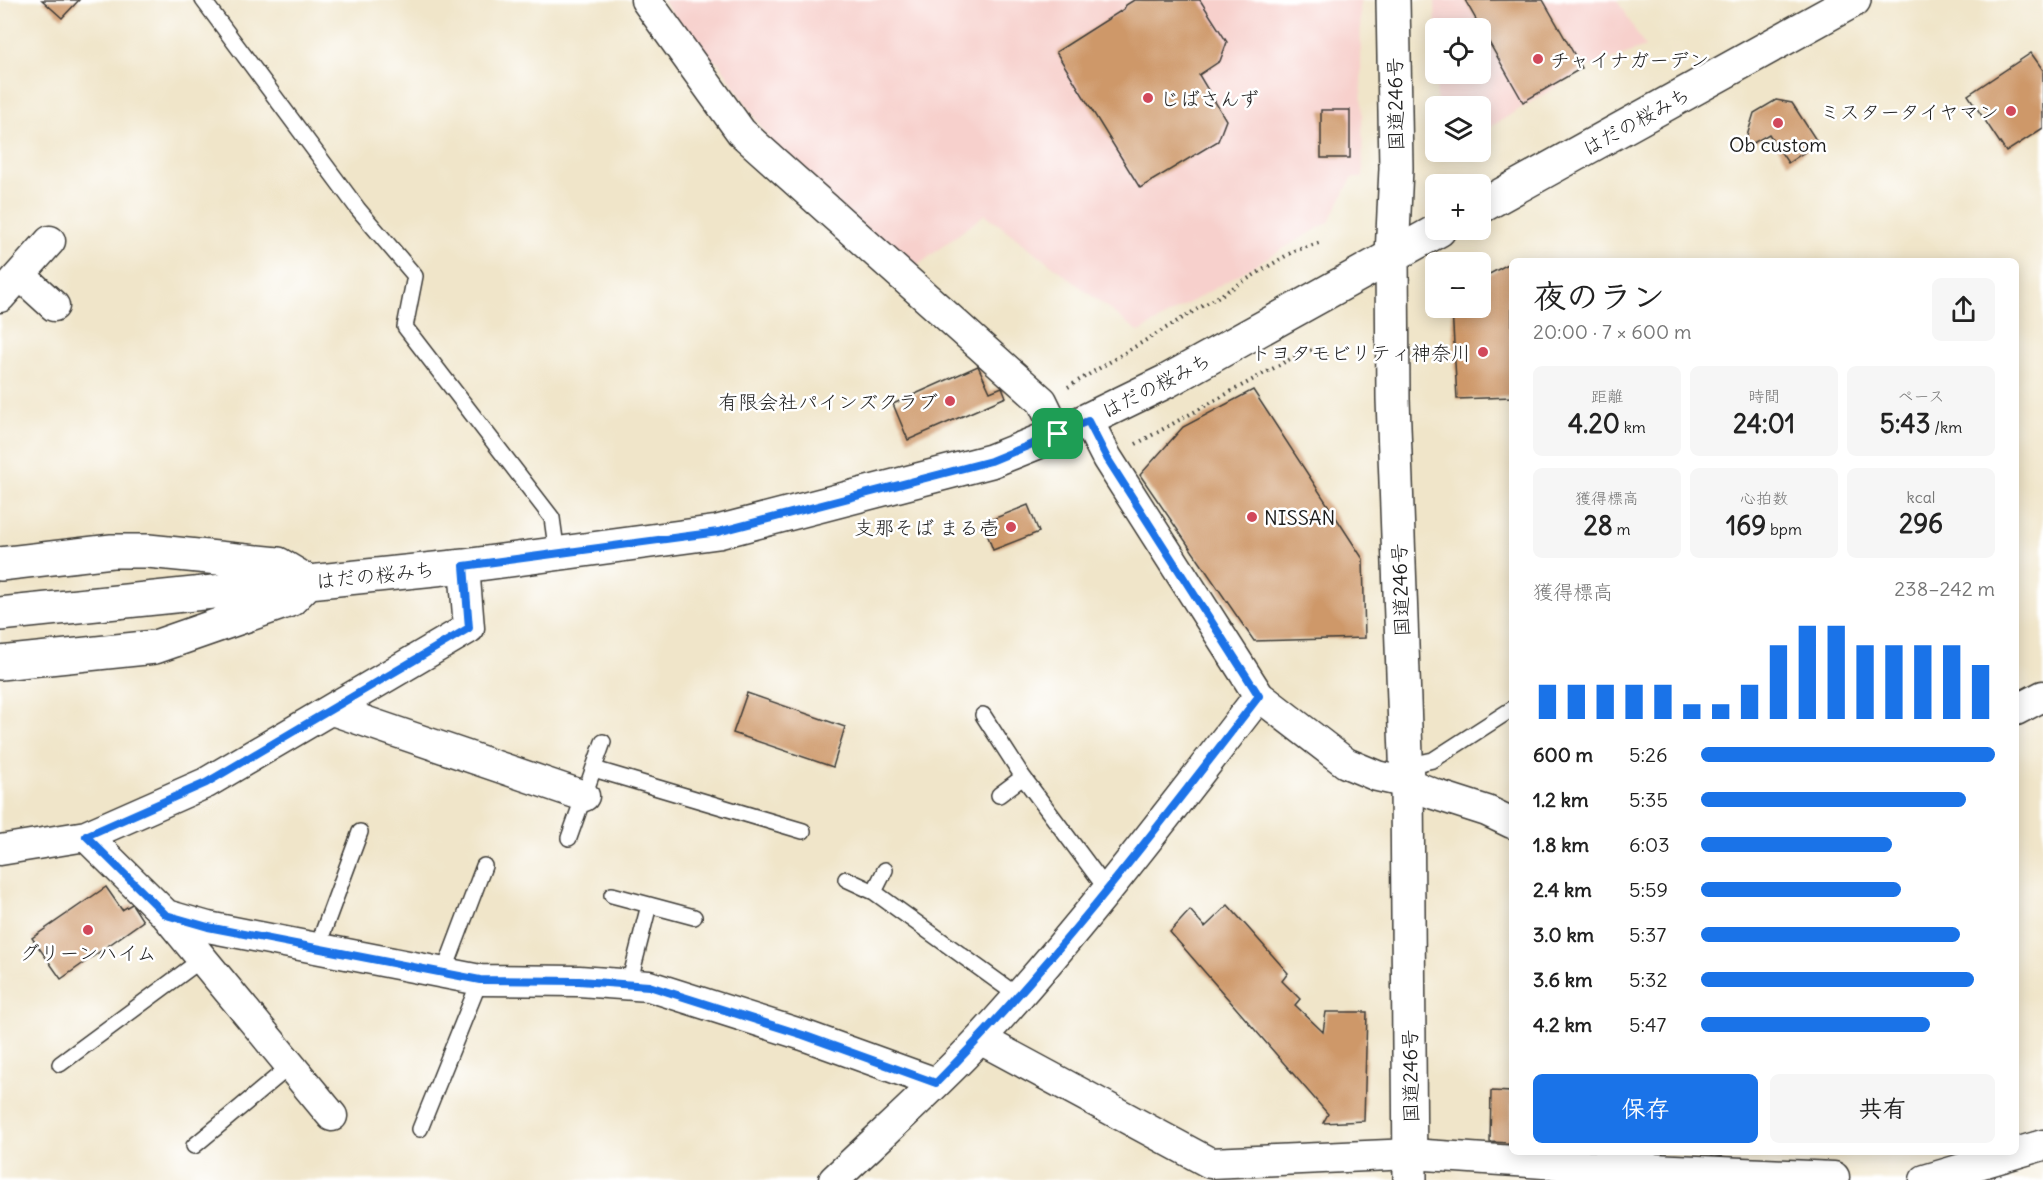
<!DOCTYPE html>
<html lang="ja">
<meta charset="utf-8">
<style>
:root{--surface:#fff;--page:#f6f6f6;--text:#222;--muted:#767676;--accent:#1a73e8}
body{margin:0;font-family:Delius,"Klee One",sans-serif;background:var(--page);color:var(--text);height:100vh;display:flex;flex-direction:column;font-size:22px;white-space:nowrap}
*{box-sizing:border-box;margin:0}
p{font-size:20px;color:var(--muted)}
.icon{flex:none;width:33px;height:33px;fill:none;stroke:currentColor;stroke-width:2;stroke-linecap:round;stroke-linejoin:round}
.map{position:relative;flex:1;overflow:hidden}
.side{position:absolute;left:1509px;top:258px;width:510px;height:897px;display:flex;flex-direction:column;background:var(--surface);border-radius:9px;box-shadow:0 3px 15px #0003}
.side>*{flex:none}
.controls{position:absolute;left:1425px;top:18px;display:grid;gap:12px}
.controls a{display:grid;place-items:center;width:66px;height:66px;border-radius:9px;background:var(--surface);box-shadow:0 3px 15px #0003;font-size:30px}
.pin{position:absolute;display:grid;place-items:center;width:51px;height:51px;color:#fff;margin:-26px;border-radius:12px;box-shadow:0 3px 9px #0006}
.round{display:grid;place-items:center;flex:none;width:63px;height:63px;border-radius:9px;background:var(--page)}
.summary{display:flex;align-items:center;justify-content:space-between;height:102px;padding:0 24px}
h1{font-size:33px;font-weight:800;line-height:45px}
.stats{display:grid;grid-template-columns:repeat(3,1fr);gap:9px;height:102px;padding:6px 24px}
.stats div{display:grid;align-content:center;border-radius:9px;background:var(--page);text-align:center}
.stats b{font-size:26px;font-weight:800}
.stats small{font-size:16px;font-weight:400}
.stats p{font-size:16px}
.chart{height:168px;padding:12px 24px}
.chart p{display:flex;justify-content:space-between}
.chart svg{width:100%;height:108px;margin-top:6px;stroke:var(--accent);stroke-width:6}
.action{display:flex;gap:12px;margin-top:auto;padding:12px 24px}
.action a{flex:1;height:69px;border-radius:9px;background:var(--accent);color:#fff;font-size:24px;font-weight:800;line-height:69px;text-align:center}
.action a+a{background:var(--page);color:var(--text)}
ul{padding:0 24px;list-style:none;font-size:20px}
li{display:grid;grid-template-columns:96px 72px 1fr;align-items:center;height:45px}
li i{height:15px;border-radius:8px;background:var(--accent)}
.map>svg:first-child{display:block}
.built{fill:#f7d0cc}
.building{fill:#ce9869}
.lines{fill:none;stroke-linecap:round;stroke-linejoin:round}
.lane-casing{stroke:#3c3a36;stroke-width:18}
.street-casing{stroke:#3c3a36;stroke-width:33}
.secondary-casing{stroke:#3c3a36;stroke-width:36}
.primary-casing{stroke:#3c3a36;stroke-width:36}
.highway-casing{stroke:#3c3a36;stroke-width:36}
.path{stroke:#3c3a36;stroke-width:4;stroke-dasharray:1.5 4.5;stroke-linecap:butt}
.lane{stroke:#fff;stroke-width:15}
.street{stroke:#fff;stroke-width:30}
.secondary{stroke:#fff;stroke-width:33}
.primary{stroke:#fff;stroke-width:33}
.highway{stroke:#fff;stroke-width:33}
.route-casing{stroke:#fff;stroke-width:12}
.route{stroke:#1a73e8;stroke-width:8}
.poi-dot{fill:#d1495b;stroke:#fff;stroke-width:2}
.labels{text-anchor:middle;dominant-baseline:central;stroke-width:5;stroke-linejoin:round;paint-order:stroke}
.poi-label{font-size:20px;fill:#1c1c1c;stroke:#fff;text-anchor:end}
.street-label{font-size:20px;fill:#1c1c1c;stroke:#fff}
</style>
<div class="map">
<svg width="2043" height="1180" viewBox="0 0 2043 1180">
<rect width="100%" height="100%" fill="#fff"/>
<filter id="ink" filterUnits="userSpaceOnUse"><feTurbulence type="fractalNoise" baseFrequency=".0167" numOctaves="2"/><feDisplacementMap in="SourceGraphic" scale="12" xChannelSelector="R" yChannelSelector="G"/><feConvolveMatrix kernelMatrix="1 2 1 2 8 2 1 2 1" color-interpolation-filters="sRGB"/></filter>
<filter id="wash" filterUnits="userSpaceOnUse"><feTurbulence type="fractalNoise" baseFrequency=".008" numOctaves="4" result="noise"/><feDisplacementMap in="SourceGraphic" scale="24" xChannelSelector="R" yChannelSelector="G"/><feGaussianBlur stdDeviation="1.35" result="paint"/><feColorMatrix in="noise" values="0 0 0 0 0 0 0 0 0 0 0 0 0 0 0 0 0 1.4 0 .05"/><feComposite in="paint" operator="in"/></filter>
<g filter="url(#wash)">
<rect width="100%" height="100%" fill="#f0e5c9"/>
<!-- built -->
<path class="built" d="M663,0H1360L1363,178H1352L1329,222L1139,332L985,214L913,269L778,153L719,63L699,54Z
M1435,0H1617L1645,47L1586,68L1481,133L1480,106H1437L1436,74H1480V28H1436Z"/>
<g id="blocks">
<!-- building -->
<path class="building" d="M42,0H79L62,18Z
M1134,0H1200L1227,42L1220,61L1199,75L1226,120L1218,141L1140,188L1056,52L1124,9L1126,5Z
M1465,0H1543L1582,68L1523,102Z
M2031,53L2043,70V128L2006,152L1968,95Z
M1776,100L1792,103L1818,143L1788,163L1769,134L1743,149L1754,113Z
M1321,110H1350V158H1321Z
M1512,262V397L1457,399L1452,308H1480V279Z
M978,366L990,392L1002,387L1006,397L908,440L893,404Z
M1253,390L1363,559L1365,638L1254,641L1140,475L1183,427Z
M1028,505L1039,532L993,550L983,523Z
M747,693L845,727L833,767L733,733Z
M106,887L122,910L132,904L143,921L61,979L32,938Z
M1228,905L1288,973L1282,981L1300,999L1295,1005L1323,1032L1326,1012H1367L1364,1121L1323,1123L1328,1114L1170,932L1190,910L1205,927Z
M1491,1091L1512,1092V1143L1490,1142Z"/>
</g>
</g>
<g filter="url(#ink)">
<use href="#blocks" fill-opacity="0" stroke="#3c3a36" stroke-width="1.5"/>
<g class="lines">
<!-- lane casing -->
<g class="lane-casing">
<path id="lane" d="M203,0L358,209L415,276L405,327L552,518L557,554
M983,715L1023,777L1108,891
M1406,766L1433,760L1512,709
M594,769L803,831
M999,795L1023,777
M569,838L603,742
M846,879L874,892L1018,996
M874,892L885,870
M612,895L694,917
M317,948L360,832
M444,972L484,866
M629,984L649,905
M60,1064L202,959
M420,1129L480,980
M194,1146L290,1066"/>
</g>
<!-- street casing -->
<g class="street-casing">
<path id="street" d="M646,0L741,132L1042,401L1058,434
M20,275L54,306
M0,297L50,241
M1088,421L1107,458L1259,696L1346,763L1377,776L1407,783L1434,794L1487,811L1512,823
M332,710L584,796
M2016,710L2043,696
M86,836L166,915L332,1116
M0,850L86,836L206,783L469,628L464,566
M166,915L208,927L480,980L579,981L649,986L803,1035L936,1083
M980,1039L1210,1163L1411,1154L1587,1166L1834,1177
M834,1180C883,1133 934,1088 981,1038C1080,930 1169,812 1259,696
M1925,1180L2043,1145"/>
</g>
<!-- secondary casing -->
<g class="secondary-casing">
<path id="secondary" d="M1480,207L1854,0
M1392,256L1439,230"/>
</g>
<!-- primary casing -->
<g class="primary-casing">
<path id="primary" d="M0,564L112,551H148L278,564L308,582L290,600L155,647L0,663
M0,614L464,566L718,532L991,461L1058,434L1167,381L1392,256"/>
</g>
<!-- highway casing -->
<g class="highway-casing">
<path id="highway" d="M1393,0L1396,168L1392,256L1393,399L1407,783L1410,1180"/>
</g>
<!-- path -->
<path class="path" d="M1068,387L1294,251L1319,243
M1136,444L1301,353L1313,350L1328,357"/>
<!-- lane -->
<use href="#lane" class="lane"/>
<!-- street -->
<use href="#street" class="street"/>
<!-- secondary -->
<use href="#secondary" class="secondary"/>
<!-- primary -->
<use href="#primary" class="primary"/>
<!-- highway -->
<use href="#highway" class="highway"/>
</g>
</g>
<g class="lines" filter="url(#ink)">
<!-- route casing -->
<g class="route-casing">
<path id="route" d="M1088,421L1107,458L1259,696C1156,829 1055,963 936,1083L803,1035L649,986L579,981L480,980L208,927L166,915L86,836L206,783L469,628L464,566L718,532L991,461Z"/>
</g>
<!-- route -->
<use href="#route" class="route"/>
</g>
<!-- markers -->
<g class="poi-dot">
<circle cx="1538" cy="59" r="6"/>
<circle cx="1148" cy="98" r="6"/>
<circle cx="2011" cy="111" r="6"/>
<circle cx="1778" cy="123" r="6"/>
<circle cx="1483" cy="352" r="6"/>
<circle cx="950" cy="401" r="6"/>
<circle cx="1252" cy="517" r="6"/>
<circle cx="1011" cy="527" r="6"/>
<circle cx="88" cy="930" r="6"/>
</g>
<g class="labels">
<!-- poi labels -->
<g class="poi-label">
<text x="1550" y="59" text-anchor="start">チャイナガーデン</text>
<text x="1160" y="98" text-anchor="start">じばさんず</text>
<text x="1999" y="111">ミスタータイヤマン</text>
<text x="1778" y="144" text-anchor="middle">Ob custom</text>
<text x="1471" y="352">トヨタモビリティ神奈川</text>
<text x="938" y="401">有限会社パインズクラブ</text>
<text x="1264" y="517" text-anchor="start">NISSAN</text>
<text x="999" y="527">支那そば まる壱</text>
<text x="88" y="952" text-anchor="middle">グリーンハイム</text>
</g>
<!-- street labels -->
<g class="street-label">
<text transform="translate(1395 104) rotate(-91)">国道246号</text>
<text transform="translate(1636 121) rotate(-29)">はだの桜みち</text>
<text transform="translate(1156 385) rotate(-27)">はだの桜みち</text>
<text transform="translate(375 575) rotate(-6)">はだの桜みち</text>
<text transform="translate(1400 590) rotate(-92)">国道246号</text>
<text transform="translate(1410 1076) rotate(-91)">国道246号</text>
</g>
</g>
</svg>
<div class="controls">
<a><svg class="icon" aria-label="locate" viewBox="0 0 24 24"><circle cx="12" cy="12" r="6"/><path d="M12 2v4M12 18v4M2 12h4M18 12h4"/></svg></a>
<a><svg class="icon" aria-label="layers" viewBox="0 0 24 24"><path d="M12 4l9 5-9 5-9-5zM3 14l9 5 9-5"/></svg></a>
<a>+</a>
<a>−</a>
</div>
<div class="pin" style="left:1058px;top:434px;background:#1e9e55"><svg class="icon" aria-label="arrive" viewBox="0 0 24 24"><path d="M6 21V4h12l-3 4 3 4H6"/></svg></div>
<section class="side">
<div class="summary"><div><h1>夜のラン</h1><p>20:00 · 7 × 600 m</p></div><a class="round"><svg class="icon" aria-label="share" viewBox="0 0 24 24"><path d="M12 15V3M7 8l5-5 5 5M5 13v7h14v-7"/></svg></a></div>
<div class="stats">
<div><p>距離</p><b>4.20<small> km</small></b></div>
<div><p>時間</p><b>24:01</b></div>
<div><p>ペース</p><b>5:43<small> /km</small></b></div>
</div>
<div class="stats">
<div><p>獲得標高</p><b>28<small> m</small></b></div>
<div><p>心拍数</p><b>169<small> bpm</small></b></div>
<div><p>kcal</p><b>296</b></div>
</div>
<div class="chart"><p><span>獲得標高</span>238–242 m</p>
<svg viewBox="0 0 160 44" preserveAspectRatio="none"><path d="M5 44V30M15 44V30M25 44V30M35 44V30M45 44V30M55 44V38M65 44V38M75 44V30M85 44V14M95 44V6M105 44V6M115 44V14M125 44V14M135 44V14M145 44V14M155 44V22"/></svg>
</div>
<ul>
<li><b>600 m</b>5:26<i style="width:100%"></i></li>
<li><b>1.2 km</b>5:35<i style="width:90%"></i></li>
<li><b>1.8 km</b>6:03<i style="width:65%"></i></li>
<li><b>2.4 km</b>5:59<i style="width:68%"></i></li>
<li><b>3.0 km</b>5:37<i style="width:88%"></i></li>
<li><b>3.6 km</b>5:32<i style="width:93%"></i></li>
<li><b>4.2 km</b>5:47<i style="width:78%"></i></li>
</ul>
<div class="action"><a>保存</a><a>共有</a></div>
</section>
</div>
